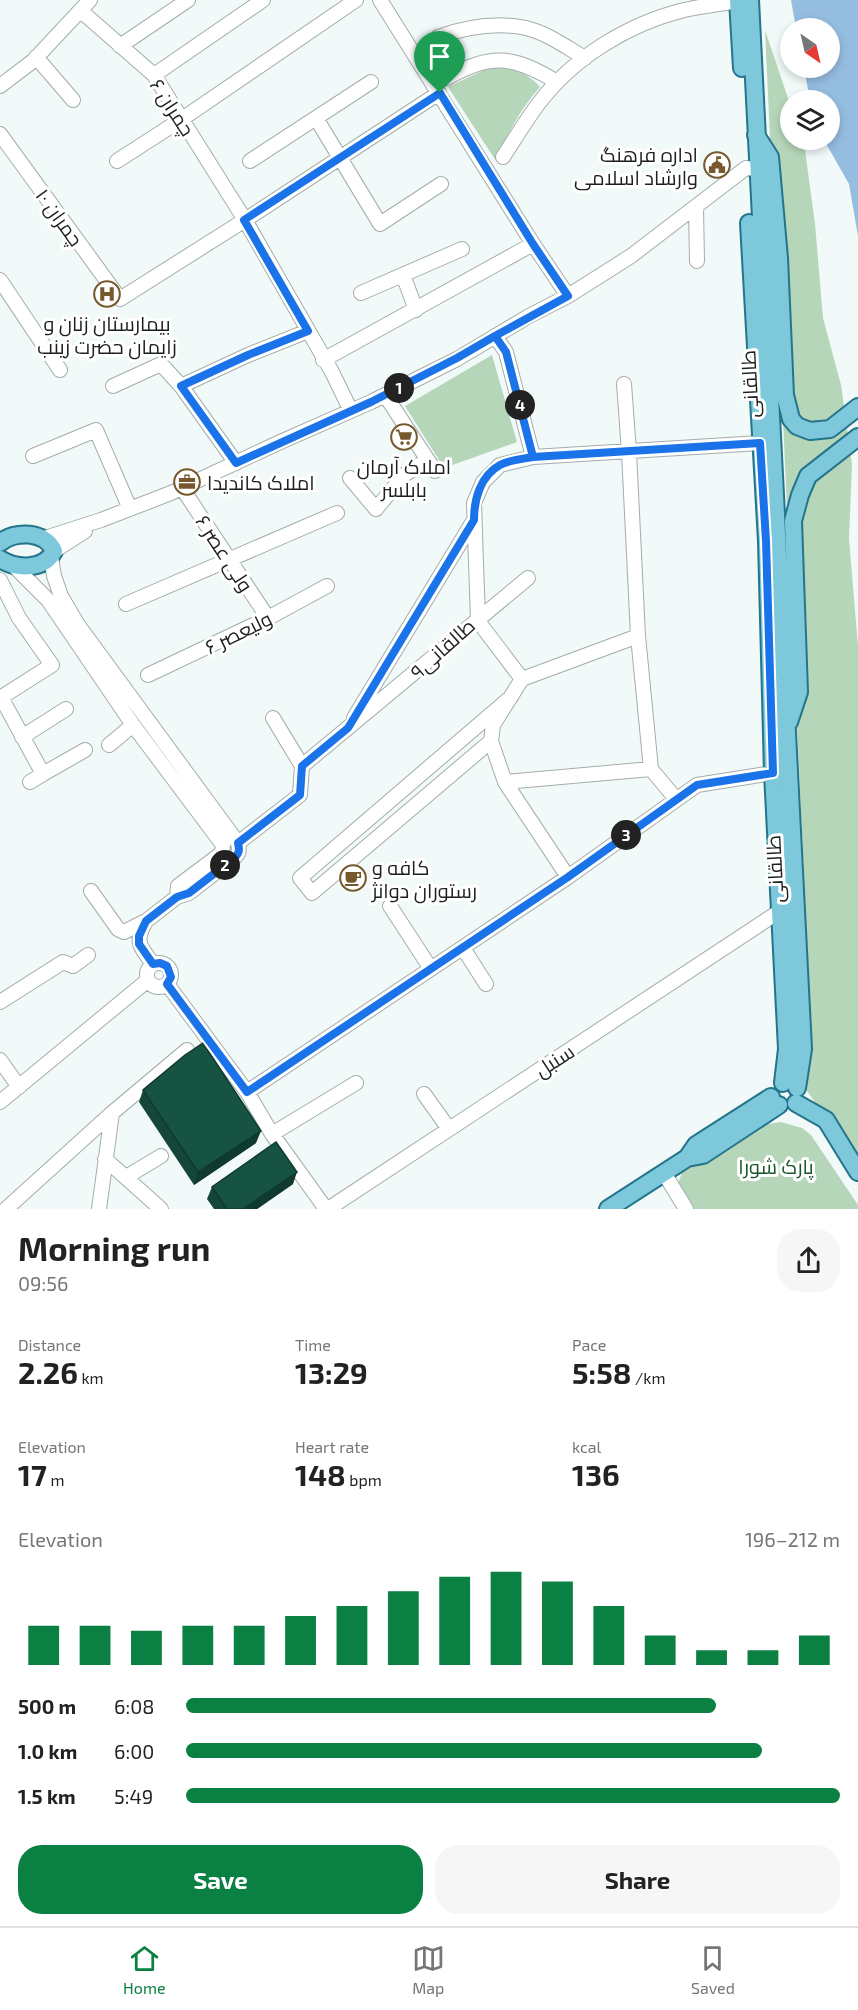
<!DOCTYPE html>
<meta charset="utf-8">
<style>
:root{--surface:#fff;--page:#f6f6f6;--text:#222;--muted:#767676;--line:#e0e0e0;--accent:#0b8043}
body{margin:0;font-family:"Exo 2",Cairo,sans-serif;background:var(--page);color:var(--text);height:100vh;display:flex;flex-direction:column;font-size:22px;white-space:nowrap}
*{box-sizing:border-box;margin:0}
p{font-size:20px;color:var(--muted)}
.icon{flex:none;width:33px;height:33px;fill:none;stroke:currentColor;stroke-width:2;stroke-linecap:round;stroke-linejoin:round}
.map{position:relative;height:1209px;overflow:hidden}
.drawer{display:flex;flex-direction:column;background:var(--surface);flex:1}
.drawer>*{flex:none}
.needle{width:39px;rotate:146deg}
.tools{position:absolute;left:780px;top:18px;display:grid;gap:12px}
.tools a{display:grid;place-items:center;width:60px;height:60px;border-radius:50%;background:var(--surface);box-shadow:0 3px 9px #0003;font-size:30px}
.pin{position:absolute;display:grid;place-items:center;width:51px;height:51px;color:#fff;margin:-62px -26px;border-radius:50% 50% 50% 0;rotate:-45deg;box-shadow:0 0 6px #0007}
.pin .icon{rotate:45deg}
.km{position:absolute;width:30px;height:30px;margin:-15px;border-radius:50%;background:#222;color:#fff;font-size:16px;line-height:30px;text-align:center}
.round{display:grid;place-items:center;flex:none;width:63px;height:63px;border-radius:24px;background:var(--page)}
.head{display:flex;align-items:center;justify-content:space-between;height:102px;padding:0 18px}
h1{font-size:33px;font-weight:700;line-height:45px}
.metrics{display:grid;grid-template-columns:repeat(3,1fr);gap:9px;height:102px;padding:6px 18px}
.metrics div{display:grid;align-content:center}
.metrics b{font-size:30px;font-weight:700}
.metrics small{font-size:16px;font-weight:400}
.metrics p{font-size:16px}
.chart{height:168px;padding:12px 18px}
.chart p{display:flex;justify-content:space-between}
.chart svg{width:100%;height:108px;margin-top:6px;stroke:var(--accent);stroke-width:6}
.button{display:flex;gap:12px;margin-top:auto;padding:12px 18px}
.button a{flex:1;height:69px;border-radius:24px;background:var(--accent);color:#fff;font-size:24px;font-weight:700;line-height:69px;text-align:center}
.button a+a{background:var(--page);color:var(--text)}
ul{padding:0 18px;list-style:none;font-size:20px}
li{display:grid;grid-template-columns:96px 72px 1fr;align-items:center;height:45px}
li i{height:15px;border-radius:8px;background:var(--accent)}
.tabs{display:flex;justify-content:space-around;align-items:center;height:84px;border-top:2px solid var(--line);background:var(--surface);font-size:16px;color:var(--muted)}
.tabs a{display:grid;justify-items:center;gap:3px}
.tabs .on{color:var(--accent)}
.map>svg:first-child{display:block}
.green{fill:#b6d6b9}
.water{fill:#95bde0}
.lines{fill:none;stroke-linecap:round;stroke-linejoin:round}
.minor-casing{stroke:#a4acac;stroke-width:16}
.major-casing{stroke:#24758b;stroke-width:20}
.minor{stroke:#fff;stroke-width:14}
.major{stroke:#7ec8dc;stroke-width:16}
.wall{fill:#14473a}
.shaded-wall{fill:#103a2f}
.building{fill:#175343;stroke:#103a2f;stroke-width:1.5}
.route-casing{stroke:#fff;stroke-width:12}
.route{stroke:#1a73e8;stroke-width:8}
.labels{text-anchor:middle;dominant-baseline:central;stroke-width:6;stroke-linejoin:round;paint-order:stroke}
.street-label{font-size:20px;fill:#1e2020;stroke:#fff}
.poi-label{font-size:20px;fill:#1e2020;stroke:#fff}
.park-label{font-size:20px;fill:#1a5527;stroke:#fff}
</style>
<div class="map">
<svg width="858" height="1209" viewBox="0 0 858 1209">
<rect width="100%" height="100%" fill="#f1f9f9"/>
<!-- green -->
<path class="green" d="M765,30L790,104V140H803L804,143L815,224L823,318L841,385L852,464L849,539L858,646V1162L804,1087L812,1049Z
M490,67C511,68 526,71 540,87C520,109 508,134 496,161L448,87Z
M492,355L517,442L444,468L405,406Z
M781,1122L802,1128L811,1135L858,1205V1209H694L678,1183L682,1173L756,1126Z"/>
<!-- water -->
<path class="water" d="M791,0H858V236L849,184L824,140H830V100H810L804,68H830V28H796Z"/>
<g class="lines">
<!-- minor casing -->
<g class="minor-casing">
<path id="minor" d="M380,0L533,244L568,296
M81,11L154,75L245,220L332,372L351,411
M438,37C466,27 497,22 526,28C547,33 566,47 585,58
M120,46L188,0
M36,57L73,100
M154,75L263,0
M447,78C491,52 514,56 557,82
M0,86L33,61L90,0
M316,118L380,224L441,184
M0,134L120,299L245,220L439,93
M503,157C515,139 526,120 539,103C574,57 628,24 684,10C702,6 720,4 738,1
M117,161L182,119L356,0
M250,161L371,82
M696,208L697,261
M403,275L416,310
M0,280L60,370
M361,293L462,249
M495,336L506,352L533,457
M323,360L533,244
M624,384L629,452L638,636L651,769L676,799
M113,386L161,364L181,386L236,463
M181,386L248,355L308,331
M385,395L435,471
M33,456L96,430L130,509
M350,478L376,509L404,475L427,460
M182,488L268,618
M45,538L101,520L171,493L278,443L371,402L457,359L529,316L568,296L631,256L746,168L757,169
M54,551L85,531
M51,557L54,576L61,596L78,625L238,843C240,851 239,854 233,859L189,893L177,897L146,921L124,932L118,929L91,891
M13,565L48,600L133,725L223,845L222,853L178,886L177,897
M0,580L19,618L52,665L0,698
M126,604L337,513
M478,621L474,503L483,482L500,465L533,457L760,443
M478,621L522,679
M148,675L268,618L327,586
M1,697L43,774L85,750
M354,718L474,520
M22,737L66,709
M491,741L312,893L300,878L511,697
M109,745L133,725
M302,766L528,578
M30,782L43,774
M505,782L651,769
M238,843L300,795L302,766L273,718
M568,877L505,782L491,741L493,725L522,679L638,636
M390,906L431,969
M146,921C134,942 140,946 153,964
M463,948L486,984
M147 975a12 12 0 1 1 24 0a12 12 0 1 1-24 0Z
M167,984L247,1092L272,1134L326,1209
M0,1002L63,962L73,966L88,955
M0,1060L19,1087
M247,1092L568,877L697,785L773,773
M424,1094L449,1129
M0,1102L148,980
M272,1134L356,1083
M105,1159L161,1209
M664,1173L686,1209
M126,1177L161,1156
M6,1209L112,1113L187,1050
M99,1209L112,1113
M328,1209L780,911"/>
</g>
<!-- major casing -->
<g class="major-casing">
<path id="major" d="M738,0L742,68
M750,0L803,1049L797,1088
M756,135L770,157L779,258L785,395L791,419L797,426L810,431L830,429L858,407
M749,223L767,541L773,773L787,1049L783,1083
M0,543C14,530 46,531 54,551C44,571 16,569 0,559
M789,722L799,692L793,521L800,495L808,476L858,437
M796,1103L826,1120L858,1172
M687,1158L696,1145L771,1097
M608,1209L687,1158L703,1155L779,1105"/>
</g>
<!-- minor -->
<use href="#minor" class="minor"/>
<!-- major -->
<use href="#major" class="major"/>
</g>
<!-- wall -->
<path class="wall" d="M143,1090L256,1143L194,1185L139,1102Z
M293,1184L257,1209H214L207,1199L212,1187Z"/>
<!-- shaded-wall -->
<path class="shaded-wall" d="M261,1131L256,1143L194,1185L198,1172Z
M297,1172L293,1184L257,1209H243Z"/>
<!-- building -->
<path class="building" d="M203,1043L261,1131L198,1172L143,1090L185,1055Z
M276,1142L297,1172L243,1209H227L212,1187Z"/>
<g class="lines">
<!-- route casing -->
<g class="route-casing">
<path id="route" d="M440,93L244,220L308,331L248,355L181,386L236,463L371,402L457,358L495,336L506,352L533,457C523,459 509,460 500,465C480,476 474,500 474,520L348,728L302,766L300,795L238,843C240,851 239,854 233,859L189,893L177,897L146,921L139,936V944L153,964L160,963L167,966L171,977L167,984L247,1092L568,877L697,785L773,773L766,541L760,443L533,457L506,352L495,336L568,296L533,244L440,93"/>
</g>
<!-- route -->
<use href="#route" class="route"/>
</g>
<!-- icons -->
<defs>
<g id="civic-ring" transform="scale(1.35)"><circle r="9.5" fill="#fff" stroke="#77582d" stroke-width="1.5"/><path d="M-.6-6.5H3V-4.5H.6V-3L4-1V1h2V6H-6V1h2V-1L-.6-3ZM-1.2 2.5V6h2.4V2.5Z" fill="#77582d"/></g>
<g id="hospital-ring" transform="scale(1.35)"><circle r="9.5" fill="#fff" stroke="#77582d" stroke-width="1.5"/><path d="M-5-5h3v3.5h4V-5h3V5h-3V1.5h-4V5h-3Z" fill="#77582d"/></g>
<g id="supermarket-ring" transform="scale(1.35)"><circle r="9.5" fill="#fff" stroke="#77582d" stroke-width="1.5"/><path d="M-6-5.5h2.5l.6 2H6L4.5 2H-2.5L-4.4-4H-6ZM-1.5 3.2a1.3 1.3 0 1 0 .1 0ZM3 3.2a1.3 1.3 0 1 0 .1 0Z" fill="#77582d"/></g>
<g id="office-ring" transform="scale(1.35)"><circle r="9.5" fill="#fff" stroke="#77582d" stroke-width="1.5"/><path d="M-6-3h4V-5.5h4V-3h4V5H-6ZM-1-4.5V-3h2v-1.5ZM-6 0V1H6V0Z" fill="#77582d"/></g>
<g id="cafe-ring" transform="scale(1.35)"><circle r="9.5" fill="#fff" stroke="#77582d" stroke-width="1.5"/><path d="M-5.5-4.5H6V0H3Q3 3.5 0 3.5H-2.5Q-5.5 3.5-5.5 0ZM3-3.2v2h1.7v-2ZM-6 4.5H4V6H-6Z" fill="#77582d"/></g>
</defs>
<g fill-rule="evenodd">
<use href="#civic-ring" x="717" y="165"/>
<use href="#hospital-ring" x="107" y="294"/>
<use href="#supermarket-ring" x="404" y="437"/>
<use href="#office-ring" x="187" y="482"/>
<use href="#cafe-ring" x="353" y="878"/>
</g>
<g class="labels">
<!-- street labels -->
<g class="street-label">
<text transform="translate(173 107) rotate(57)">چمران ۶</text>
<text transform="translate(60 217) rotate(54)">چمران ۱۰</text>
<text transform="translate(749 384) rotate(-93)">طالقانی</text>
<text transform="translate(225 553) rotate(57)">ولی عصر ۶</text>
<text transform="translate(238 632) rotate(-26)">ولیعصر ۶</text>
<text transform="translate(442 648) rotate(-42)">طالقانی۹</text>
<text transform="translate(774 869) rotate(-93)">طالقانی</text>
<text transform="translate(554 1060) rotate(-33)">سنبل</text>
</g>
<!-- poi labels -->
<g class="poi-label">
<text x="698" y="154" text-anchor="end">اداره فرهنگ<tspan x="698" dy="23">وارشاد اسلامی</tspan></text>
<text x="107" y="323">بیمارستان زنان و<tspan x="107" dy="23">زایمان حضرت زینب</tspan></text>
<text x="404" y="466">املاک آرمان<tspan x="404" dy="23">بابلسر</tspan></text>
<text x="207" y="482" text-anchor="start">املاک کاندیدا</text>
<text x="372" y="867" text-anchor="start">کافه و<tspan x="372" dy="23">رستوران دوانژ</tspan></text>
</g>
<!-- park labels -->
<g class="park-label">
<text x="776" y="1166">پارک شورا</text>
</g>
</g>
</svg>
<div class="tools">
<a><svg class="needle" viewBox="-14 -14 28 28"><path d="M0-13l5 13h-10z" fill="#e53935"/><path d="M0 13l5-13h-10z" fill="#767676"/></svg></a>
<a><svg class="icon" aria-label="layers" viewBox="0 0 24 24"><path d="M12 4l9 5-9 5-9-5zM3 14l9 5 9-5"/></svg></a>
</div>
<div class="pin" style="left:440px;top:93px;background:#1e9e55"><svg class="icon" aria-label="arrive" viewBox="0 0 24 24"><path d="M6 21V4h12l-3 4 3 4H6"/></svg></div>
<b class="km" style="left:399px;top:388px">1</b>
<b class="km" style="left:225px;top:865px">2</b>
<b class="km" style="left:626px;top:835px">3</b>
<b class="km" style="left:520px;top:405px">4</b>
</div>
<section class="drawer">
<div class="head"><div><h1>Morning run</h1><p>09:56</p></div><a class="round"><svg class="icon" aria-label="share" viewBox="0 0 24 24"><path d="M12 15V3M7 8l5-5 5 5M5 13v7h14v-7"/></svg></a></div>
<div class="metrics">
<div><p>Distance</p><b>2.26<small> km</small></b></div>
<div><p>Time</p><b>13:29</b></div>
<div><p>Pace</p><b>5:58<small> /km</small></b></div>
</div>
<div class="metrics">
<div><p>Elevation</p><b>17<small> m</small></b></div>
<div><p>Heart rate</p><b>148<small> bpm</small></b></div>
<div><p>kcal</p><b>136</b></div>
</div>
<div class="chart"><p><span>Elevation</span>196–212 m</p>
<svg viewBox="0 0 160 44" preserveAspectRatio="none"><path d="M5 44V28M15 44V28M25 44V30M35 44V28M45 44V28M55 44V24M65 44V20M75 44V14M85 44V8M95 44V6M105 44V10M115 44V20M125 44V32M135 44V38M145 44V38M155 44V32"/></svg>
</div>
<ul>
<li><b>500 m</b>6:08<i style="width:81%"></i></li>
<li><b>1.0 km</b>6:00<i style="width:88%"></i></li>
<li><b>1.5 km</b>5:49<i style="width:100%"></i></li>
</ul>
<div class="button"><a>Save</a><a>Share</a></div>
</section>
<nav class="tabs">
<a class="on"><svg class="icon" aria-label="home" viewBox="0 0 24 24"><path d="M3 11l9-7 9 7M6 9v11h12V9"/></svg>Home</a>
<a><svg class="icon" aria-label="map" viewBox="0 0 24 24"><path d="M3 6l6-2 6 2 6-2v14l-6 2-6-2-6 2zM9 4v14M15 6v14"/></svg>Map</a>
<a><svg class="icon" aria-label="saved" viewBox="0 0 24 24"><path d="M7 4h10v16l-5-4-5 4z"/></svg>Saved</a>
</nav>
